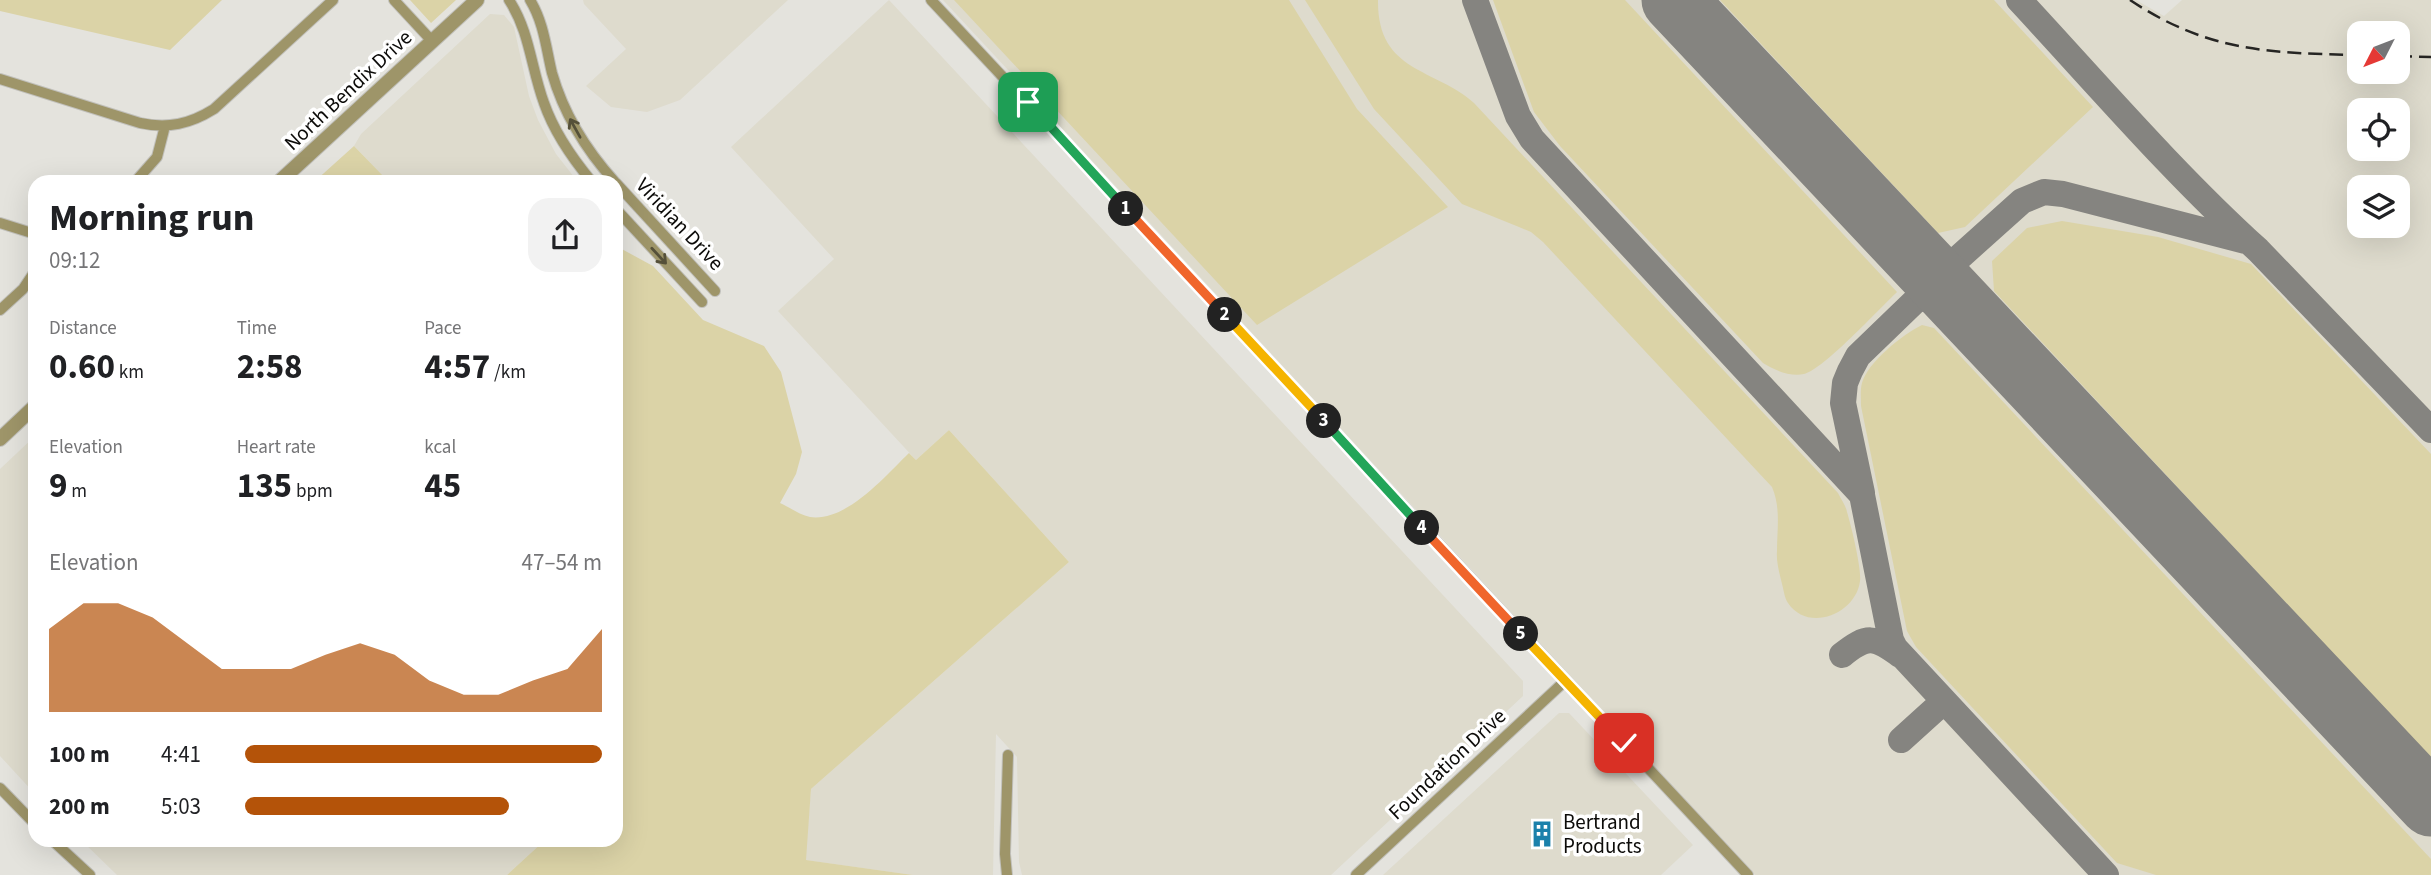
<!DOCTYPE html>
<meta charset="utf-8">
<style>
:root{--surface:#fff;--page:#f2f2f2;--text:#202124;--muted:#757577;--accent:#b45309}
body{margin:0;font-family:"Source Sans 3",sans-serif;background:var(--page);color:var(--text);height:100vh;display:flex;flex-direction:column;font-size:26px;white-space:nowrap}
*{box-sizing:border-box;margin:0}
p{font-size:23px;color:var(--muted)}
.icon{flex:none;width:38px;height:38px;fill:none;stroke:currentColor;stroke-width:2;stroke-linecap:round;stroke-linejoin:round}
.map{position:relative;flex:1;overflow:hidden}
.drawer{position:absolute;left:28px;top:175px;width:595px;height:672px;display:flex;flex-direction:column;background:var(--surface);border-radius:21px;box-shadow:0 7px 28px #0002}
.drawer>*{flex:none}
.needle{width:46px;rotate:228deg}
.controls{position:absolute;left:2347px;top:21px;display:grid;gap:14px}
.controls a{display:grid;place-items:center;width:63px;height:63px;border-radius:14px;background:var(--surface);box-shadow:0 7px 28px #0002;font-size:35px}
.pin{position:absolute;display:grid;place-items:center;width:60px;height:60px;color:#fff;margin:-30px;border-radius:14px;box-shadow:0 4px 10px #0006}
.km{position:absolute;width:35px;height:35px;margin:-18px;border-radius:50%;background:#222;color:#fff;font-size:19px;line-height:35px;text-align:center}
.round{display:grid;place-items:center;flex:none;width:74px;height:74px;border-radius:21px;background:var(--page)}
.summary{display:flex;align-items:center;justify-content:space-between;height:119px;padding:0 21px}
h1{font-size:38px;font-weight:700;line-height:52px}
.metrics{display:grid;grid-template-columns:repeat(3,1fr);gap:10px;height:119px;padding:7px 21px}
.metrics div{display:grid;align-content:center}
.metrics b{font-size:35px;font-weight:700}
.metrics small{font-size:19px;font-weight:400}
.metrics p{font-size:19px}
.chart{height:196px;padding:14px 21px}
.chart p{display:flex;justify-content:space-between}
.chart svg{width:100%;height:126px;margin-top:7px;fill:var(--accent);opacity:.7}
ul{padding:0 21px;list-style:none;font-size:23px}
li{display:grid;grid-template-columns:112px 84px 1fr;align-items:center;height:52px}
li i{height:18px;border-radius:9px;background:var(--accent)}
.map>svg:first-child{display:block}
.built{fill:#dedbcd;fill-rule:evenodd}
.green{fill:#dbd3a7}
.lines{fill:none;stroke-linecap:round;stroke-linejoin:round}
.taxiway{stroke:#858480;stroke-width:26}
.runway{stroke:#858480;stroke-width:65}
.minor-casing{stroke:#c1c0bb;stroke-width:12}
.tertiary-casing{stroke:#c1c0bb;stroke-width:16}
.minor{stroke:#9e9569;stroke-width:10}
.tertiary{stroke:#9e9569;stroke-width:14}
.rail{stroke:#262523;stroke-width:2.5;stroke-dasharray:14 7;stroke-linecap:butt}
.oneway{stroke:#555039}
.split-1-casing{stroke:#fff;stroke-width:14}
.split-2-casing{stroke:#fff;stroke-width:14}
.split-3-casing{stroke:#fff;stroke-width:14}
.split-4-casing{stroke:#fff;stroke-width:14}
.split-5-casing{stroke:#fff;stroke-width:14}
.split-6-casing{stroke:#fff;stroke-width:14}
.split-1{stroke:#22a559;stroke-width:9}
.split-2{stroke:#f0652b;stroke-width:9}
.split-3{stroke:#f5b400;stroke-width:9}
.split-4{stroke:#22a559;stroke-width:9}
.split-5{stroke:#f0652b;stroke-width:9}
.split-6{stroke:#f5b400;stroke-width:9}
.labels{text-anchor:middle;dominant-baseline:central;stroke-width:7;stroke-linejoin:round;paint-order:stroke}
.street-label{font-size:21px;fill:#0c0b09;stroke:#fff}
.poi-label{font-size:21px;fill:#0c0b09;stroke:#fff;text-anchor:start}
</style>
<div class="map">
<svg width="2431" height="875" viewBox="0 0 2431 875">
<rect width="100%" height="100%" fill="#e4e3dd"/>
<!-- built -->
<path class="built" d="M583,0H788L680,100L647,112L611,107L586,86L626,49L584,4Z
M889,0L1523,681V696L1331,875H1022L1019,862L1017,757L996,734L993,875H913L805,860L811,789L1069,562L949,430L916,460L778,311L834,259L731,147Z
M943,0H2136L2164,16L2182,0H2431V875H1755ZM2359,33H2398V72H2359ZM2359,110H2398V149H2359ZM2359,187H2398V226H2359Z
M490,14L504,15L514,27L529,96L538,120L556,154L578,182H389L354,146L361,134Z
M35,436V794L0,756V469Z
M1559,713H1569L1693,845L1661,875H1383Z
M81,840H545L507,875H117Z"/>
<!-- green -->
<path class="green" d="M0,0H222L170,50L0,11Z
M410,0H456L431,23Z
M954,0H1289L1357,109L1448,207L1257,325Z
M1305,0H1378C1377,73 1435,68 1474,103L1838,493C1841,499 1846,506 1847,512C1851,525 1862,570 1860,581C1856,614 1808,633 1788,603C1785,599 1784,592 1783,588C1780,575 1776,563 1777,551C1777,529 1781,508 1772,487L1543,242L1531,232L1519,227L1462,204L1374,109Z
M1493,0H1625L1897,292C1880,308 1823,370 1804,374C1790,377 1774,370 1763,363L1560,146L1534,112Z
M1720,0H1994L2093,107L1965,227L1938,233Z
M354,146L389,182H314Z
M2062,221L2158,237L2251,264L2431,454V758L1994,291L1992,261L2027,228Z
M618,247L653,266L703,320L764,346L781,372L802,452L796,474L780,503C789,507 800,515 810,517C847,522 885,476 909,453L916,460L949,430L1069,562L811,789L806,860L913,875H507L545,840H616V250Z
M1922,325L1934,328L2431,859V875H2156L2117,863L1916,647L1907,631L1861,406C1861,399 1860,390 1862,383C1867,363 1903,334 1922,325Z"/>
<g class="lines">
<!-- taxiway -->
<path class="taxiway" d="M1475,0L1518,116L1532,139L1862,495L1891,640L1895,648L2106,875
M2019,0C2097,84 2173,173 2258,250L2431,430
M1965,307L1953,279L1954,262L2022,201L2044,192L2063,194L2245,241
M1862,493L1843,403L1845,383L1850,371L1858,356L1915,301L1927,295L1938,296L1965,307
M1842,655C1867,635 1874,636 1900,655
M1901,740L1943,702"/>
<!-- runway -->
<path class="runway" d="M1674,0L2431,804"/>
<!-- minor casing -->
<g class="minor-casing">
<path id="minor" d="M394,0L432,41
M509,0C530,32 531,68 544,103C554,132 572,158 592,182
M530,0C544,23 546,48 552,73C564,115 586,150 615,182
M931,0L1748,875
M0,79L140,123C168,129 190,124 214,109L333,0
M135,182L157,157L165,126
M616,183L715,291
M616,209L702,302
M0,223L35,234
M0,310L23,289L35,271
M0,788L35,824
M52,840L90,875
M1007,875L1005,854L1008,755
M1356,875L1565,681"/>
</g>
<!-- tertiary casing -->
<g class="tertiary-casing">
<path id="tertiary" d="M279,182L477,0
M0,439L35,406"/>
</g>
<!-- minor -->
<use href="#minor" class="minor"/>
<!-- tertiary -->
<use href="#tertiary" class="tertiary"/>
<!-- rail -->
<path class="rail" d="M2130,0C2208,52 2269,53 2359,55
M2398,56L2431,57"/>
</g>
<!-- one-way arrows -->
<defs><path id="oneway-shaft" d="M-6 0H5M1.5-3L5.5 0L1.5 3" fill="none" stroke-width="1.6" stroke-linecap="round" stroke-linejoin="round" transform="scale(1.75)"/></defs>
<g class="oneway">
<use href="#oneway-shaft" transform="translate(575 128) rotate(-119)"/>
<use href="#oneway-shaft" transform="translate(659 256) rotate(47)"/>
</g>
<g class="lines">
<!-- split-1 casing -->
<g class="split-1-casing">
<path id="split-1" d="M1028,102L1126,209"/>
</g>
<!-- split-2 casing -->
<g class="split-2-casing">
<path id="split-2" d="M1126,209L1225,315"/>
</g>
<!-- split-3 casing -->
<g class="split-3-casing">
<path id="split-3" d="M1225,315L1324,421"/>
</g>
<!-- split-4 casing -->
<g class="split-4-casing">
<path id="split-4" d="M1324,421L1422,528"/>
</g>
<!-- split-5 casing -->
<g class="split-5-casing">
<path id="split-5" d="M1422,528L1521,634"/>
</g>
<!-- split-6 casing -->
<g class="split-6-casing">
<path id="split-6" d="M1521,634L1624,743"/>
</g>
<!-- split-1 -->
<use href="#split-1" class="split-1"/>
<!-- split-2 -->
<use href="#split-2" class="split-2"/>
<!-- split-3 -->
<use href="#split-3" class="split-3"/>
<!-- split-4 -->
<use href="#split-4" class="split-4"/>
<!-- split-5 -->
<use href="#split-5" class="split-5"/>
<!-- split-6 -->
<use href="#split-6" class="split-6"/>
</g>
<!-- icons -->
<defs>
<g id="building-bare" transform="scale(2.1)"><path d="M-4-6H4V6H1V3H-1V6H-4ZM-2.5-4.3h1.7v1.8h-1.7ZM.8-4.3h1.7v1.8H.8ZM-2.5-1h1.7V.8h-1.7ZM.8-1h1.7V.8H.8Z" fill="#1b81ab" stroke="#fff" stroke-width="2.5" paint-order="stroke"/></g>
</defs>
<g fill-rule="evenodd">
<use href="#building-bare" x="1542" y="834"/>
</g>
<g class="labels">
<!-- street labels -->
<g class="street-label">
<text transform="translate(348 90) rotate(-43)">North Bendix Drive</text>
<text transform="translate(680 224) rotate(47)">Viridian Drive</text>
<text transform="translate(1447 764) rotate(-43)">Foundation Drive</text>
</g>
<!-- poi labels -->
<g class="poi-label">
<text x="1563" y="822">Bertrand<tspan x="1563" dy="24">Products</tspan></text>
</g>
</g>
</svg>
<div class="controls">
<a><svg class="needle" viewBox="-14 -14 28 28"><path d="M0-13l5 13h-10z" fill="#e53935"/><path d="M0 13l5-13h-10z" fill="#757577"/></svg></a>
<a><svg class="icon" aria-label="locate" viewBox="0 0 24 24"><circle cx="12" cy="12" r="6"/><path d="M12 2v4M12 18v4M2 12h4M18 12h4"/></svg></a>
<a><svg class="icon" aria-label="layers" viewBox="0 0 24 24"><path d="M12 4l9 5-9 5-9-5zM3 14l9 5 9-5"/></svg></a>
</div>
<div class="pin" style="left:1028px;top:102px;background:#1e9e55"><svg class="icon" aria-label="arrive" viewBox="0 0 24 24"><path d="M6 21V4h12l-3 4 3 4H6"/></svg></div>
<div class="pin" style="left:1624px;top:743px;background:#d93025"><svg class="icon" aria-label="check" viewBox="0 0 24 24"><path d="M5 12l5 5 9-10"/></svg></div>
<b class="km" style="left:1126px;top:209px">1</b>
<b class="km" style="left:1225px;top:315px">2</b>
<b class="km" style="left:1324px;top:421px">3</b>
<b class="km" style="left:1422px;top:528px">4</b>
<b class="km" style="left:1521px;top:634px">5</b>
<section class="drawer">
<div class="summary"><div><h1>Morning run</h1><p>09:12</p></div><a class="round"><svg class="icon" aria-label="share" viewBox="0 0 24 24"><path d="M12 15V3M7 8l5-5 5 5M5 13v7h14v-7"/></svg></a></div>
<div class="metrics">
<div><p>Distance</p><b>0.60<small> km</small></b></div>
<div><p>Time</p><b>2:58</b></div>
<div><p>Pace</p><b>4:57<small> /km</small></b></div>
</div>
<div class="metrics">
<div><p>Elevation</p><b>9<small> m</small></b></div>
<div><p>Heart rate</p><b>135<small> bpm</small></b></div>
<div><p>kcal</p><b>45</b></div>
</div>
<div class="chart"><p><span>Elevation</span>47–54 m</p>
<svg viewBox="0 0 160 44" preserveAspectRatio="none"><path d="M0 44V15L10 6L20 6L30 11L40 20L50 29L60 29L70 29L80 24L90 20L100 24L110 33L120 38L130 38L140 33L150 29L160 15V44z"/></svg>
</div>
<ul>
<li><b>100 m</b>4:41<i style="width:100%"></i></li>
<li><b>200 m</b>5:03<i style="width:74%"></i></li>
</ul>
</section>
</div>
